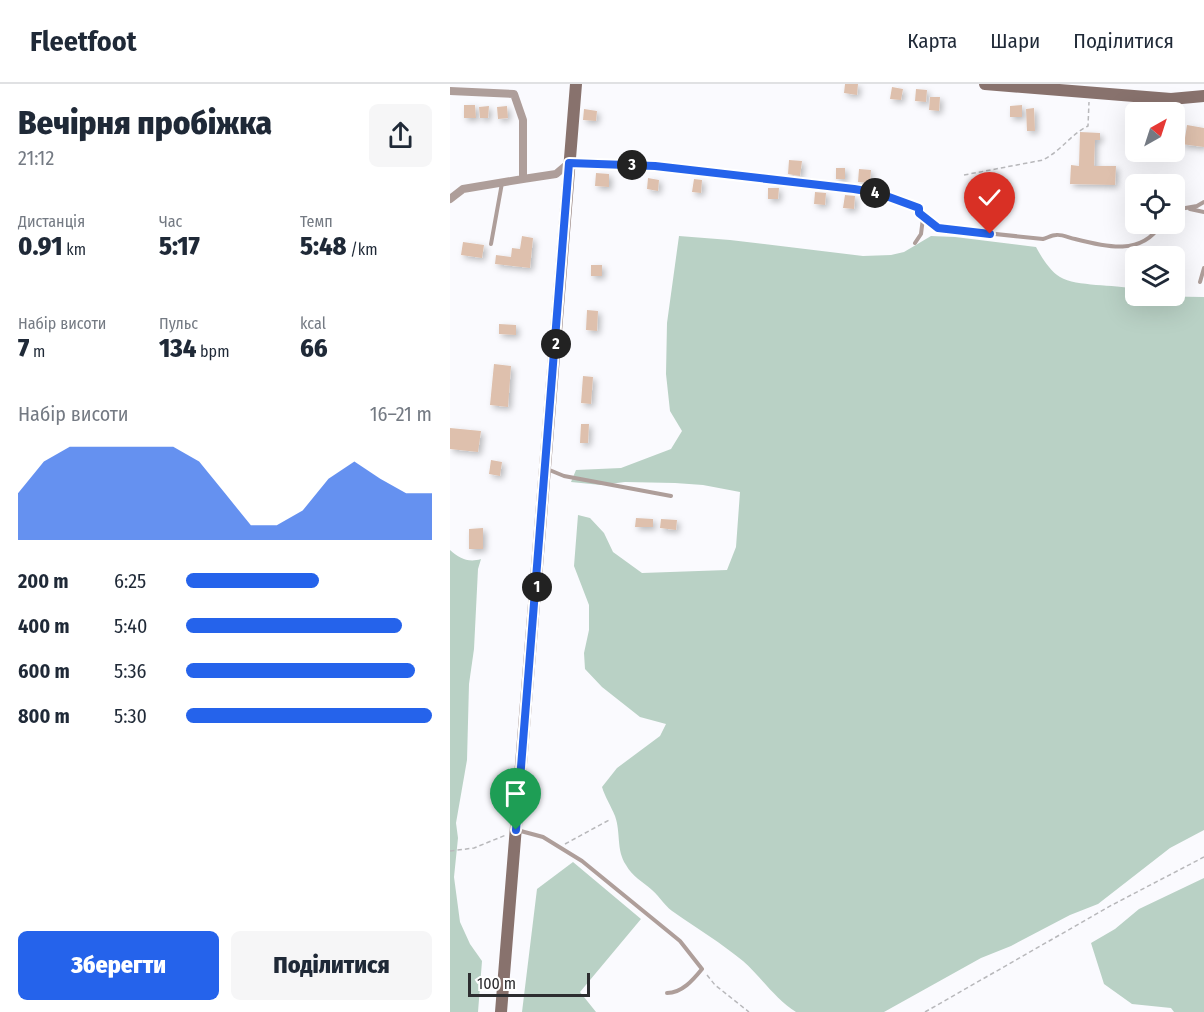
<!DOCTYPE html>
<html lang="uk">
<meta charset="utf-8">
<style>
:root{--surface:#fff;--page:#f6f6f7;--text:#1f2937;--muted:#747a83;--line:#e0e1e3;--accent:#2563eb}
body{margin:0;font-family:"Fira Sans Condensed",sans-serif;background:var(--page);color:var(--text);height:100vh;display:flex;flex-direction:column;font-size:22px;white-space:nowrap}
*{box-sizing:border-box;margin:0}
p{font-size:20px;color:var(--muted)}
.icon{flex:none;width:33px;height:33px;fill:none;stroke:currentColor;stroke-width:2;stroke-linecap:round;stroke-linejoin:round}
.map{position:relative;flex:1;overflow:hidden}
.sheet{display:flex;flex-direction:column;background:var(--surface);width:450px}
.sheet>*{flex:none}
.needle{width:39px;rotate:39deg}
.controls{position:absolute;left:675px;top:18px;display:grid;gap:12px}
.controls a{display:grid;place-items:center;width:60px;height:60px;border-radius:9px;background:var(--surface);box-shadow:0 6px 24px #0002;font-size:30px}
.scale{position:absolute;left:18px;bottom:15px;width:122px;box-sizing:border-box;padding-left:6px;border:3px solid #2d2d30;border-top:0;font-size:16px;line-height:21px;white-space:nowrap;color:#2d2d30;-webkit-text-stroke:4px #fff;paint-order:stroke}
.pin{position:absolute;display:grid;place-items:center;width:51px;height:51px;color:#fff;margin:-62px -26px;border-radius:50% 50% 50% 0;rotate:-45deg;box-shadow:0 0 6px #0007}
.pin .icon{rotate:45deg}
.km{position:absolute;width:30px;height:30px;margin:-15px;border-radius:50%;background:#222;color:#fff;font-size:16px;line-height:30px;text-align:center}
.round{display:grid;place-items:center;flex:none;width:63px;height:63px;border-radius:9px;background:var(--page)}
.headline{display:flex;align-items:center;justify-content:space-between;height:102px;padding:0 18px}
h1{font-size:33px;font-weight:800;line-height:45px}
.stats{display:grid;grid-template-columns:repeat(3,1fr);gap:9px;height:102px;padding:6px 18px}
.stats div{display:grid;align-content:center}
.stats b{font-size:26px;font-weight:800}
.stats small{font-size:16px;font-weight:400}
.stats p{font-size:16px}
.chart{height:168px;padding:12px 18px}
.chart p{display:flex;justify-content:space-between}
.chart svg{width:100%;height:108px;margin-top:6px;fill:var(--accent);opacity:.7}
.primary-button{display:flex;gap:12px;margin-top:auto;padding:12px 18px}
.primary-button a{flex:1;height:69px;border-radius:9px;background:var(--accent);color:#fff;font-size:24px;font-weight:800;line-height:69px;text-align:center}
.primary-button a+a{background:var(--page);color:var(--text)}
ul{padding:0 18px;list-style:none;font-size:20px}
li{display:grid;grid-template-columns:96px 72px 1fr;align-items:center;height:45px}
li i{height:15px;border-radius:8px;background:var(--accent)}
header{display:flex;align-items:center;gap:36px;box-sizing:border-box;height:84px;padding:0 30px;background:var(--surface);border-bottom:2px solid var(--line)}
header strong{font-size:28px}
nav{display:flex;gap:33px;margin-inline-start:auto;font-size:21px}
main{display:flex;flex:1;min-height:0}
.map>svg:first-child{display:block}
.green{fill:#b9d1c5}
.building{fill:#dec0ad;filter:url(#shadow)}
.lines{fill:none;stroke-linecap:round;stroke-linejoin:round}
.path{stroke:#b8b8bb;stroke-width:1.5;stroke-dasharray:4.5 3;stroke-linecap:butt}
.lane{stroke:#ae9e9a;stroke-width:4}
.street{stroke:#ae9e9a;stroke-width:8}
.secondary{stroke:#88726d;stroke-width:12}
.route-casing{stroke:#fff;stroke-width:12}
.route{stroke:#2563eb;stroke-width:8}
</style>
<header>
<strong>Fleetfoot</strong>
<nav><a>Карта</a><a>Шари</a><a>Поділитися</a></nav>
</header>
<main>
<section class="sheet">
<div class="headline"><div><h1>Вечірня пробіжка</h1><p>21:12</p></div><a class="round"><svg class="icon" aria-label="share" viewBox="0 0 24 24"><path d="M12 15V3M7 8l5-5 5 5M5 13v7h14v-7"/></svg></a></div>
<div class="stats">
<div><p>Дистанція</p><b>0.91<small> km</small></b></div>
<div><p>Час</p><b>5:17</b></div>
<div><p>Темп</p><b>5:48<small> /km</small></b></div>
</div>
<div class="stats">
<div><p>Набір висоти</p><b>7<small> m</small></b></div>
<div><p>Пульс</p><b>134<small> bpm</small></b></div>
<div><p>kcal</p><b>66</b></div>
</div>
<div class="chart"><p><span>Набір висоти</span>16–21 m</p>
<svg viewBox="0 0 160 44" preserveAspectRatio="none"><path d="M0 44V25L10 12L20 6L30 6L40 6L50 6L60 6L70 12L80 25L90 38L100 38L110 32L120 19L130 12L140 19L150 25L160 25V44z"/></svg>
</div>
<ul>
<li><b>200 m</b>6:25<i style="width:54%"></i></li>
<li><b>400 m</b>5:40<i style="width:88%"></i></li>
<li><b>600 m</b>5:36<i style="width:93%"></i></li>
<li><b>800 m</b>5:30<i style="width:100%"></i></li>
</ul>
<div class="primary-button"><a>Зберегти</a><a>Поділитися</a></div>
</section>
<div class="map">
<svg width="754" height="928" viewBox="0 0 754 928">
<defs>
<filter id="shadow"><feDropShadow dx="3" dy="3" stdDeviation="3" flood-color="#0004"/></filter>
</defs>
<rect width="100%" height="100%" fill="#fafafe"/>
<!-- green -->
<path class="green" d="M229,152L280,156L413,172L441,171L454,168L481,152L505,153L586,163C592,174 600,187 610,193C627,203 664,200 685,205L686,212L754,213V746L720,764L648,820L620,831L561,862L531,874L434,928H346C325,915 311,893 293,877C271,859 248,845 225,829C216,824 210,813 202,806C193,798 182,792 176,781C166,766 171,749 165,732C161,722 155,713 152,703L167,684L210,652L216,640L190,633L152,603L135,585L134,569L139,546V521L124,482L128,431L140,434L154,449L163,468L192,489L277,486L286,463L290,408L253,401L225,399L175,398L151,401L121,398L126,386L171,384L221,365L232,347L220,327L216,290L217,239Z
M0,466C9,474 18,479 31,475L28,485L24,565L19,600L17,676L6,739L8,754L4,793L10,838L20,860L32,877L28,928H0Z
M123,778L191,835L130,908L146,928H72L87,805Z
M754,794V928H724L721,924L682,920L654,900L641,859L665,845L689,825Z"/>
<!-- building -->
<path class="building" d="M395,0H408L407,11L394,9Z
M442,3L453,5L451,16L440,15Z
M466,5L477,6L476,18L465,17Z
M480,13H490L489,27L479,26Z
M14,21H25L26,34H14Z
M572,21V33H560V22Z
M39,22L38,34H30L29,23Z
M57,22L58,34L48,35L47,23Z
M584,24L585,47H577L576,25Z
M134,25L147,27L146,37L133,36Z
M737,41L754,44V63L731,60L732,54H735Z
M630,48L650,49V56H645L644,82H666L665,101L620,100L621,81L629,82Z
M339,76L352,77L350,92L338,90Z
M386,84H395V95H386Z
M409,85L421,86L420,99L408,98Z
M146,89L159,90V103L145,102Z
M198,94L209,96L208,107L197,105Z
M244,95L252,96L251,109L242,108Z
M318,104H329L328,115H318Z
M365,108L376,109L375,121L364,120Z
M395,111L405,112L404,125L393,124Z
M72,152L83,154L80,184L45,180L46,171L61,173L62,164L70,165Z
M13,158L34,161L32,174L11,171Z
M141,181H152V192H141Z
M137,226L148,227L147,247L136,246Z
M49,240L66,241V251L49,250Z
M44,280L61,282L58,323L40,321Z
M133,292L143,293L141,320L131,319Z
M131,340H139L138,359H130Z
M0,344L31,347L28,368L0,365Z
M41,376L52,378L50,392L39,390Z
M186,434L203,435V443H185Z
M211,435L227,436L226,446L210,444Z
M33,444V465H19V445Z"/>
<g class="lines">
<!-- path -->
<path class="path" d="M514,91L593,76C612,66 620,51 638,42L639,18
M115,760L161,735
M0,767L24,764L56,751
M257,891L265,901L299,928
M475,928L662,821L754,773"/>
<!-- lane -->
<path class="lane" d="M683,124H686
M740,125L754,128
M724,126L747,122L754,118
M488,144L593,155C597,154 602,151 606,151C612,150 619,154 625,155C656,163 692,172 711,140
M465,159L471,150L473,134
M41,160L52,99
M750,198L754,184
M97,385L114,392L221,412
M67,746L93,753L132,777L230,857L252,885C243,896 232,909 217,909"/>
<!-- street -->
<path class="street" d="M0,7L64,10L73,36V95L106,90L119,79L205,82L404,105L428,109L469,124V129L488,144
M0,115L13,105L73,95"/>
<!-- secondary -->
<path class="secondary" d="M535,0L721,15L754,12
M51,928L126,0"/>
</g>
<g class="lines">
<!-- route casing -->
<g class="route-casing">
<path id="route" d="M66,746L119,79L205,82L404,105L428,109L469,124V129L488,144L540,150"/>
</g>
<!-- route -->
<use href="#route" class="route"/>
</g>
</svg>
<div class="controls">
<a><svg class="needle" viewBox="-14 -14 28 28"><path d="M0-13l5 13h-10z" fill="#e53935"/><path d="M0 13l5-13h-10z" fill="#747a83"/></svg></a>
<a><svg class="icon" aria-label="locate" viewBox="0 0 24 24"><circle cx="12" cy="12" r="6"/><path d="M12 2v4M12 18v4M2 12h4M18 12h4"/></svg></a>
<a><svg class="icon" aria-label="layers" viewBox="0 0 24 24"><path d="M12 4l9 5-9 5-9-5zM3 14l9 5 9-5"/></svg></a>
</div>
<div class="scale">100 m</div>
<div class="pin" style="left:66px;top:746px;background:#1e9e55"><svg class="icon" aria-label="arrive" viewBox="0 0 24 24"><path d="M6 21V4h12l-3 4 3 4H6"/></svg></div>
<div class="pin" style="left:540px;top:150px;background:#d93025"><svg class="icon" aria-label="check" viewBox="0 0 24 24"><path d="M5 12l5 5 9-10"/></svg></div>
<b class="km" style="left:87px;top:503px">1</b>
<b class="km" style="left:106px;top:260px">2</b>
<b class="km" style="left:182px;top:81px">3</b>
<b class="km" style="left:425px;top:109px">4</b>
</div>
</main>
